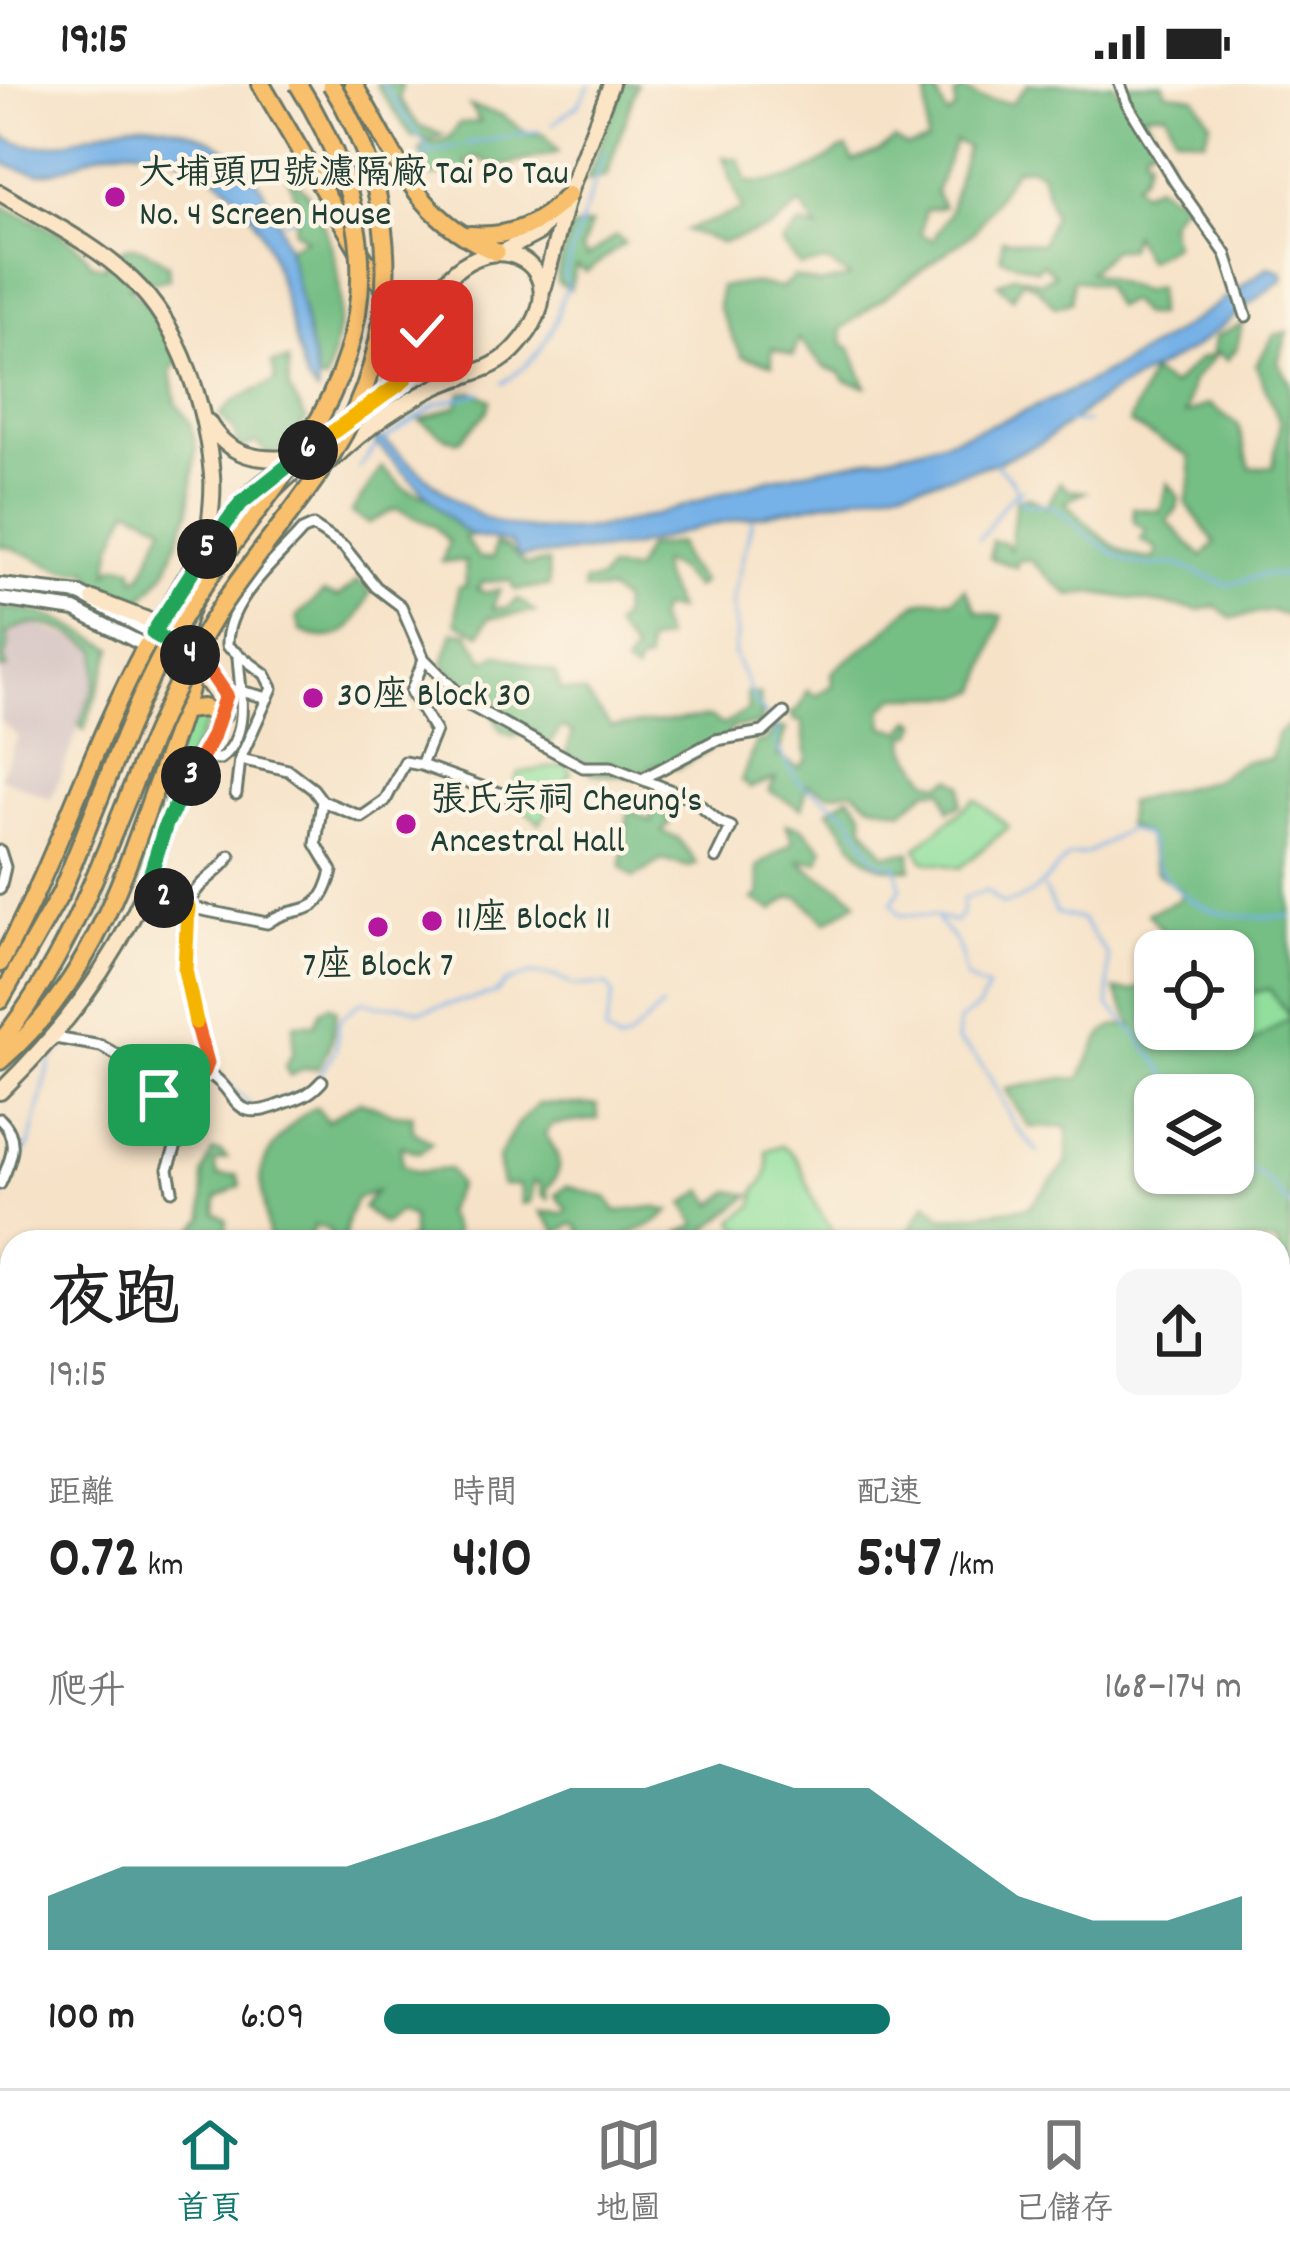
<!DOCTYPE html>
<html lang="zh-TW">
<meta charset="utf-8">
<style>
:root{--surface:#fff;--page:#f6f6f6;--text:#222;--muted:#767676;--line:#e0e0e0;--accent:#0f766e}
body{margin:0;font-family:Dekko,"LXGW WenKai TC",sans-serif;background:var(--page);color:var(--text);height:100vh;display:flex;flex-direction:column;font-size:45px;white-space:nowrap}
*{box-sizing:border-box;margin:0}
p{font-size:39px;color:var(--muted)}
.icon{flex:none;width:66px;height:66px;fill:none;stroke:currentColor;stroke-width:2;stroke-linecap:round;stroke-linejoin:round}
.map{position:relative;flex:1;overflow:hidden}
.details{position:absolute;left:0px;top:1146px;width:1290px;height:858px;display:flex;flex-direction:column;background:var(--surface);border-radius:36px 36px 0 0;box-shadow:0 3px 9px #0004}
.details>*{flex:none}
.controls{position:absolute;left:1134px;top:846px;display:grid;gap:24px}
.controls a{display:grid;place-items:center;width:120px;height:120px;border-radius:24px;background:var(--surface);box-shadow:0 3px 9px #0004;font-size:60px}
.pin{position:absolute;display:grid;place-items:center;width:102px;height:102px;color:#fff;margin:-51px;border-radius:24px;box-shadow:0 6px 18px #0006}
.km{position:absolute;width:60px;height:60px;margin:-30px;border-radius:50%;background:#222;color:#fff;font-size:33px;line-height:60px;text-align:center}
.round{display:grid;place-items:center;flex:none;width:126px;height:126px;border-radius:24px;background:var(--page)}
.headline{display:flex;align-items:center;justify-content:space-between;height:204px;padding:0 48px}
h1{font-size:66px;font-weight:700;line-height:90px}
.stats{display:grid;grid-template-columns:repeat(3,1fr);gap:18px;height:204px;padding:12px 48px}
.stats div{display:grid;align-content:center}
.stats b{font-size:60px;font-weight:700}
.stats small{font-size:33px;font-weight:400}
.stats p{font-size:33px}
.chart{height:336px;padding:24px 48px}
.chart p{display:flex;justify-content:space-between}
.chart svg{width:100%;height:216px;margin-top:12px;fill:var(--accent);opacity:.7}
ul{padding:0 48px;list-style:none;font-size:39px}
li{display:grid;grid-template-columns:192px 144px 1fr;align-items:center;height:90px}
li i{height:30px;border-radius:15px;background:var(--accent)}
.status{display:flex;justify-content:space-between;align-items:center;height:84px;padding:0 60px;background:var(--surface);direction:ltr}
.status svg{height:33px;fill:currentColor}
.tabs{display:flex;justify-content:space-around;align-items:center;height:168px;border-top:3px solid var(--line);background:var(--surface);font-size:33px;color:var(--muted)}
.tabs a{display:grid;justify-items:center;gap:6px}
.tabs .current{color:var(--accent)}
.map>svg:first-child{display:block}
.industrial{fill:#d1bfbf}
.green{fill:#92df9d;stroke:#588e68;stroke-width:3}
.forest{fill:#75be84;stroke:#4a7e5c;stroke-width:3;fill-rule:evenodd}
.water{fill:#76b1e7;stroke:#4a778e;stroke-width:3}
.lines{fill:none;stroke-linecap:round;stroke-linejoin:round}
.stream{stroke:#76b1e7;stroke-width:3}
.minor-casing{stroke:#6a7767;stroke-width:15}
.tertiary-casing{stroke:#6a7767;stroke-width:18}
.secondary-casing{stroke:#6a7767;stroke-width:20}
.motorway-casing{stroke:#6a7767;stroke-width:22}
.minor{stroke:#fff;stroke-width:9}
.tertiary{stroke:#fff;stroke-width:12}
.secondary{stroke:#fce5c4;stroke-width:14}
.motorway{stroke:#f8bf6c;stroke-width:16}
.motorway-bridge-casing{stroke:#6a7767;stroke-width:22;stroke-linecap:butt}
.motorway-bridge{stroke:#f8bf6c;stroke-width:16}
.split-1-casing{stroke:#fff;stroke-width:24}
.split-2-casing{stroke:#fff;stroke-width:24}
.split-3-casing{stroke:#fff;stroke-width:24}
.split-4-casing{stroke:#fff;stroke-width:24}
.split-5-casing{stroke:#fff;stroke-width:24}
.split-6-casing{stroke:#fff;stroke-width:24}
.split-7-casing{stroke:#fff;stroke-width:24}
.split-8-casing{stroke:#fff;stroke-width:24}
.split-1{stroke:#f0652b;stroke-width:15}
.split-2{stroke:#f5b400;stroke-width:15}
.split-3{stroke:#22a559;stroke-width:15}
.split-4{stroke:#f0652b;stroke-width:15}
.split-5{stroke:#22a559;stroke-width:15}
.split-6{stroke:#22a559;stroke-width:15}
.split-7{stroke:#f5b400;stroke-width:15}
.split-8{stroke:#f5b400;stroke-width:15}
.poi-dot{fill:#b5179e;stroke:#fcf5e5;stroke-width:4.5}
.labels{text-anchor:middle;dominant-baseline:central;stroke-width:9;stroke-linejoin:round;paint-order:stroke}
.poi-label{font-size:36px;fill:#1f3d34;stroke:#fcf5e5;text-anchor:start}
</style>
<div class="status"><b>19:15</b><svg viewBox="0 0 49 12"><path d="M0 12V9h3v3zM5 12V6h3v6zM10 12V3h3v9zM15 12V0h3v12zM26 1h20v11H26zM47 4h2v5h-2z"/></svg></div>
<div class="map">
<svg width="1290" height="2004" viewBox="0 0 1290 2004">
<rect width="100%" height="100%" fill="#fcf5e5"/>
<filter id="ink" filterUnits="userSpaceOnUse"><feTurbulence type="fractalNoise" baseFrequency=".00833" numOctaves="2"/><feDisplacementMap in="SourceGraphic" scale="24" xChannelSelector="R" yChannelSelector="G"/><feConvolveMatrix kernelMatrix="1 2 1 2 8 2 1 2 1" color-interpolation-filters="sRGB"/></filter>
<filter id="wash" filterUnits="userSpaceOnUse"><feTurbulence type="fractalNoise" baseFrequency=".004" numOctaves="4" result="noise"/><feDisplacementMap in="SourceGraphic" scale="48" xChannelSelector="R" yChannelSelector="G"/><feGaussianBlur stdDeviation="2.7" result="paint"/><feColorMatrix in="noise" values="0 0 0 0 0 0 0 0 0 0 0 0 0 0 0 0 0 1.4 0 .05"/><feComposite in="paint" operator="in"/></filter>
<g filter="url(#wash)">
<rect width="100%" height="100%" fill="#f6e2c7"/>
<!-- industrial -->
<path class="industrial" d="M0,528L109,567L51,715L0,693L18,653L0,637Z"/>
<!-- green -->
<path class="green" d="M195,632H205L207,638L176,697L163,711L143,786L108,860L52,941L20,976L0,984L85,885L188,637Z
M567,681L571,689L540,739L509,713L518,689Z
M975,715L1009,743L960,784L924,777L916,764Z
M1269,905L1290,934L1250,961L1207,953L1200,945H1233V913Z
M782,1061C806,1076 804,1099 816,1121C820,1130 827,1138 833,1146L827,1158H748L734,1136L754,1121L756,1105C769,1094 770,1083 766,1067Z"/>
<!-- forest -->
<path class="forest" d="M376,0H402L399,15L419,42L443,50L432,56L434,60L449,54L460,39L480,38L470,22L502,31L528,50H544L559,68L498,83L477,73L465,78L475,88L420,93L425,77L420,67L429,58L424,53H412Z
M622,0H637L606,93L587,96Z
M1028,0H1114L1117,6L1127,8L1128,0H1164L1165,8L1195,13L1211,38L1204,56L1175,51L1166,28L1144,29L1170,76L1156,58L1145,65L1144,71L1149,73L1143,91L1135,100L1142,108L1155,101L1173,112L1187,110L1193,117L1179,122L1169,138L1173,161L1146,177L1133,150L1128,165H1113L1089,188L1142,207L1157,203V231H1142L1129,217L1115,223L1103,201L1073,195L1071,218L1055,223L1038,204L1022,196L1013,214L998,200L1014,191L1041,198L1055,190L1042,179L1037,186L1001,174L1002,155L1041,160L1053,132L1041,89L1028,83L1015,85L974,148L841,245L843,260L851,265L866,302L845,297L840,289L824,283L799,255L793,272L772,264V280L742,272L718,223L720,203L751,199L782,204L794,193L819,200L850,193L827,178L800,182L782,159L801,140L818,146L801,120L772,144L721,159L686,146L742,126L723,73L739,75L747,98C792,100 804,91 840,66L847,64L853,77L879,67L895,55L907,63L927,58V6L934,5L948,32L955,26V11L962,6L980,15L1012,19ZM955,57L967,63L949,129L933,156L921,150L925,126L943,123L936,108Z
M287,90C310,108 313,116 324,142C348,202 342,237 326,298L318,296L288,163L306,155L294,146L299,122Z
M0,121C30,136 76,149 91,180L104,183C127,151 142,162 168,181L169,195L128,203L150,223L179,276L171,287L176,319L190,339L196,362L189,428L166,487L140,517L99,502L87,486C54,492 34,466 0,462ZM129,424L164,441L142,491L135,494L133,483L117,481L108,488L113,461Z
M591,140L582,165L587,173L616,152L625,159L586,188L576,182L570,205L557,198V191L571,144Z
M1242,240L1237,264L1227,276L1218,269L1192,297L1186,330L1209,320L1238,341L1250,384L1273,383L1280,338L1256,281L1274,251L1288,248L1278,277L1290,299V533L1272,527L1231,534L1216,522L1199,526L1091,508L1070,512L1030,476H1018L1016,483L990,474L992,457L1005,459L1010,466L1016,415L1029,413L1047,423L1060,398L1069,406L1085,408L1065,418C1087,440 1122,479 1155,474L1157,465L1141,456L1146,446L1134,438L1133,424L1160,427L1168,399L1179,413L1177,425L1167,437L1202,473L1215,459L1186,419L1191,395L1189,372L1129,339L1151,289L1172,302L1199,275L1217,270L1212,267L1216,252Z
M288,277L289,305L306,335L286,364L269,371L256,358L239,365L234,346L220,331L235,316L276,297L272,279Z
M474,308L491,316L487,328L459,357L445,353L420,336L457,322L461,309Z
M382,383L405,405L429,413L459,444L474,452L464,453L479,474H493L495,460L508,464L526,481L548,478L549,502L515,506L510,496L484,498L477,505L486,509L500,505L492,524H507L518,515L535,528L488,534L480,550L456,539L458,503L466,502L465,477L442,478L449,458L434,442L396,425L369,439L351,429Z
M678,459L684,477L702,498L695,504L676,485L661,478V489L677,526L661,524L657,535L665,554L647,560V577L639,579L635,589L625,582L634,568L614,543L621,534L622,517L610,507L584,506V498L600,496L608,485L634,487L646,463Z
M358,497L370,508C356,544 340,564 301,547L297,532L323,509L338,513Z
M965,504L977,527L1002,533L979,607L963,612L896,613L882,626L884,643L903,647L912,635L918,639L914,650L906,651L907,665L928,696L941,700L952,694L962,701L961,720L949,726L943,706H928L903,727L869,719L852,706L829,710L807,700L802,725L769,707L776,694L750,704L741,697L756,658H765L774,644L786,645L778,672L799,684L807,676L802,638L794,636L791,629L798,627L808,606L816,612L833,601L832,589C846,575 863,566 878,553C906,529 911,511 952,516Z
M0,524C49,525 71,542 113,564L84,646L79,641L95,601L98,566C72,549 35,526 6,551L9,560L4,576L8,584L0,586Z
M453,548L468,549L485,577L498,570L555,589L561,606L585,609L611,643L709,633L723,641L748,626L747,609L760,611L761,641L733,643L723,657L678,684L656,680L633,693L591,689L590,681L565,671L573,649L562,643L547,663H539L535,647L513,652L501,647L488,619L460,608L457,594L443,579Z
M1290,640V932L1269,905L1233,913V867H1179L1148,829L1177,817L1183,808L1156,788L1146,751L1126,741L1128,718L1214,696L1244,677L1271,675L1277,650Z
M659,704L669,740L662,748L678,754L697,780L690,783L662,776L634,794L621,783L629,725L652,738L649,709Z
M849,712L863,728L864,743L885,770L910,768L911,785C856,788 860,760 828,727Z
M786,740L801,743L823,765L819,778L800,776C814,795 841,798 857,818L826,838L799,813H790L773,826L753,816L760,810L757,783L793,758Z
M1151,896L1155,897V945H1200L1207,953L1249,961L1290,934V2004H655L658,1992H1278V1158H909L910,1144L927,1119L943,1134L1029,1123L1067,1079L1068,1043H1029L1005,1005L1064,994L1080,995C1093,969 1099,935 1133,942L1115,906L1134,907ZM1155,1011H1233V1089H1155Z
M329,921L336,926L332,955L319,984L303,985L290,992L285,983L293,968L294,940H315L321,926Z
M360,1017L394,1030L412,1031L413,1046L432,1059L419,1069L401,1062L402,1081L416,1088L449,1085L458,1101L445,1129L455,1147L451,1158H403L412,1153V1133L399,1128L384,1141L363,1124L376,1107L356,1115L348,1134L344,1158H333L328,1145L314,1142L309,1158H270C267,1149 260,1097 261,1090C265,1065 296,1033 316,1023L327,1037Z
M538,1020L597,1021L598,1035L552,1041L545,1050C558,1068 566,1087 547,1104L549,1115L542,1111L540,1099L533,1098L531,1118L522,1120L520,1101H502L498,1074L516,1042Z
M212,1067L221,1068L227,1074L214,1078L218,1092L237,1091L241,1101L217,1114L216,1129L226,1135L227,1156L173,1158L167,1154L190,1149L204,1134L203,1090Z
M567,1102L608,1114L616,1128L653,1123L670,1127C651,1147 636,1142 618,1158H577L580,1144L572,1140L558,1149L541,1128L565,1129L567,1125L556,1111Z
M704,1106L714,1120L731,1107L751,1111L691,1158H680L679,1149L697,1141L684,1120Z
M304,1992H652L650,2004H315Z"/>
<!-- water -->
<path class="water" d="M146,39C294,53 287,185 318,296L317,308C304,298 302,283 298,267C278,196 269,116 195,80C169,67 133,59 104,68C59,83 50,101 0,77V50C46,82 96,39 146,39Z
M1268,183L1281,187L1283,195L1192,265L1104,313L1041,359L995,379L932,397L697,444L631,463L519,473L511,459L474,452L459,444L375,358V354L384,356C414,382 465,432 502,440C596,463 682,419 770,395C820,382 872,377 922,363C1050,328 1163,264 1268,183Z"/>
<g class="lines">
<!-- stream -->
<path class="stream" d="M383,0L430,68
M553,40L579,20L590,0
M466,60L538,47
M421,72L459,62
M284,138L304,128
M503,299C527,283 543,266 555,239C560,226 559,213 569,203L564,192L604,69
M1065,338H1087
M382,357L437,320L481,309
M993,377L1012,396L1020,416L1026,421L1045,420L1057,425L1095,457L1128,478L1148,482L1176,480L1228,501L1262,491H1290
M359,384L376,362
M752,437L732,517L737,551L734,571L756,619L770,636
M979,455C995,438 1000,417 1022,405
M778,641L775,660L799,698L848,730L877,778L896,781L901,804L892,819L900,831L932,832L954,838L962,830L963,815L986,807L1002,820C1035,816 1046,794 1068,773L1090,768L1128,745L1145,751C1153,762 1152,775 1160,786C1195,833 1237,836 1290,832
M1044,805L1056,829L1082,836L1108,872L1109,922C1139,950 1158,977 1179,1011
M937,835C942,843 951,851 956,859C970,881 951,896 988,904L979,923L959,937L957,957C989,980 995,1005 1013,1038C1019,1050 1031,1057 1038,1069
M102,958C113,961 119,968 130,971C153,977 177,978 201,981
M210,983L250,1021
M317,996L336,964L339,936L362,917L377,922L403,921L420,927L496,909L505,899L530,890L555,892L574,902L607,901L613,910L605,949L618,959L626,957L662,923
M265,1021L301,1008
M1233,1074L1270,1099L1290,1122
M0,1118L31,1056L51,975L66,961
M1278,1434L1290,1430
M1278,1568L1290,1576
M0,1680L12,1669
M0,1696L12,1692
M706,2004L713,1992"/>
</g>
</g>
<g filter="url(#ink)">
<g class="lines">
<!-- minor casing -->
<g class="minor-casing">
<path id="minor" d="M1120,0L1127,19L1175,98L1226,170L1246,232
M424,575L411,608L435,647L421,681L507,712
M236,606L268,614
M200,675H220C251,652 240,606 238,573
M240,675L288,686L313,705L322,717L362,733L385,717L405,678L421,681
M644,694L716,656L763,648L784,629
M236,710L240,675L272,604L265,590L227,562C226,517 274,479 302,447L313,442L344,463L376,503L401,522L424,575L471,622L583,683H611L692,715L721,739L731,743L716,774
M0,767L5,783L0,805
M146,804L188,823L267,839C297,817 319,840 332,787L316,760L322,717
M55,954L101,962L126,976L174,986L204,987C242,1006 228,1042 282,1020C300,1013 309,1012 322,997
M149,979L157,995L159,1011L175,1021L185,1035L168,1085L172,1106
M204,987L207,979C190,942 174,851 192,813C201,795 220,789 230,772
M0,1035C21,1055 11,1076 0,1100
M0,1453L12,1464
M12,1512L6,1519L12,1526
M0,1953L12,1947"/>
</g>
<!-- tertiary casing -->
<g class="tertiary-casing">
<path id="tertiary" d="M0,501L80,510L153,549
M0,515L75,526L146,562"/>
</g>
<!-- secondary casing -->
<g class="secondary-casing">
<path id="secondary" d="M0,109C45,136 95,160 132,196C182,243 206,325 212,391C214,416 209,441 206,466
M502,168L538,149L559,125
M544,203L568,111L611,0
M208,338C228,373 260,378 297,373
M333,375C363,347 401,319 438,302C468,288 495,288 518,261C590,179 479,126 432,218C425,231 419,246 423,262C428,281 444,291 463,293
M93,515L158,540
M201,549C214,498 268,432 308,398
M151,552C180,502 211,447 253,407C300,364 399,322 424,266
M156,567L208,599L219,614
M0,1008C61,948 110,886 145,807C156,781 160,753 171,727C189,687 214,654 226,611L211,589L196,576L153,549"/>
</g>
<!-- motorway casing -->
<g class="motorway-casing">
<path id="motorway" d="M261,0L361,170L422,260
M353,0C397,71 412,133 496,168
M470,151C510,154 541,141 568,111
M185,626L203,624L222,631
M0,879C57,777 90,664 146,562
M0,916L61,809L125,651
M0,959C72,870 105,765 149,662
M0,977C84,904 116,815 152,713C167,672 183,632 193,589"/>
</g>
<!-- minor -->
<use href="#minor" class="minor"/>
<!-- tertiary -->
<use href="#tertiary" class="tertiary"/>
<!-- secondary -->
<use href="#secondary" class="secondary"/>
<!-- motorway -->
<use href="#motorway" class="motorway"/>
<!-- motorway-bridge casing -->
<g class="motorway-bridge-casing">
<path id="motorway-bridge" d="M125,651C144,605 165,561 191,520C227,463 273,411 308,354C385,231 373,119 298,0
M149,662C168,618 189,574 215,532C250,476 297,426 332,370C404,254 403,115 331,0"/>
</g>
<!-- motorway-bridge -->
<use href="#motorway-bridge" class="motorway-bridge"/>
</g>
</g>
<g class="lines" filter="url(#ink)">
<!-- split-1 casing -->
<g class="split-1-casing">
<path id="split-1" d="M159,1011L158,994L148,979L204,987L207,979L196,938"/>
</g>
<!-- split-2 casing -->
<g class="split-2-casing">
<path id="split-2" d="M164,814L188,823L185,886L196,938"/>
</g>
<!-- split-3 casing -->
<g class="split-3-casing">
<path id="split-3" d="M164,814L146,804L166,740L191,692"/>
</g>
<!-- split-4 casing -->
<g class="split-4-casing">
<path id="split-4" d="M190,571L211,589L226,611L212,654L191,692"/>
</g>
<!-- split-5 casing -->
<g class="split-5-casing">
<path id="split-5" d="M190,571L153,549L207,465"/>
</g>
<!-- split-6 casing -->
<g class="split-6-casing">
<path id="split-6" d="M207,465L241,419L308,366"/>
</g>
<!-- split-7 casing -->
<g class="split-7-casing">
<path id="split-7" d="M308,366L402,298L419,278"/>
</g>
<!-- split-8 casing -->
<g class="split-8-casing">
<path id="split-8" d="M419,278L424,266L422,247"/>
</g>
<!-- split-1 -->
<use href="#split-1" class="split-1"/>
<!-- split-2 -->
<use href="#split-2" class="split-2"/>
<!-- split-3 -->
<use href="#split-3" class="split-3"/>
<!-- split-4 -->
<use href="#split-4" class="split-4"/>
<!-- split-5 -->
<use href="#split-5" class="split-5"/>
<!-- split-6 -->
<use href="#split-6" class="split-6"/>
<!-- split-7 -->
<use href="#split-7" class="split-7"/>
<!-- split-8 -->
<use href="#split-8" class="split-8"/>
</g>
<!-- markers -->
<g class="poi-dot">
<circle cx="115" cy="113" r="12"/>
<circle cx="313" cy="614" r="12"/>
<circle cx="406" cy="740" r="12"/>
<circle cx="432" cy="837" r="12"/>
<circle cx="378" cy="843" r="12"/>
</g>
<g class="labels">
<!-- poi labels -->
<g class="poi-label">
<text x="139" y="92">大埔頭四號濾隔廠 Tai Po Tau<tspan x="139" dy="41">No. 4 Screen House</tspan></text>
<text x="337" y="614">30座 Block 30</text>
<text x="430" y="719">張氏宗祠 Cheung's<tspan x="430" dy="41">Ancestral Hall</tspan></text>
<text x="456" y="837">11座 Block 11</text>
<text x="378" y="884" text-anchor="middle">7座 Block 7</text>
</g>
</g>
</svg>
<div class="controls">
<a><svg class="icon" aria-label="locate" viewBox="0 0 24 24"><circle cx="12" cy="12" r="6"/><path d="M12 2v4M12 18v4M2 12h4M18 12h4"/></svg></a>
<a><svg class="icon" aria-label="layers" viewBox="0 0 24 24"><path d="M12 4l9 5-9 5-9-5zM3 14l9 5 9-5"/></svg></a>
</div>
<div class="pin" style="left:159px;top:1011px;background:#1e9e55"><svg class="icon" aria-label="arrive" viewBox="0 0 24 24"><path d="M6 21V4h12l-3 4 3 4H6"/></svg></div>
<div class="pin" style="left:422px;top:247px;background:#d93025"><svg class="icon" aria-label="check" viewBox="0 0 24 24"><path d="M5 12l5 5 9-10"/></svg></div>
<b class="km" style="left:164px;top:814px">2</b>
<b class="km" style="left:191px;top:692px">3</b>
<b class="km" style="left:190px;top:571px">4</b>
<b class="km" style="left:207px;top:465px">5</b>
<b class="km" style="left:308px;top:366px">6</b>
<section class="details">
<div class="headline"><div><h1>夜跑</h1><p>19:15</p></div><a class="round"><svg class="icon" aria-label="share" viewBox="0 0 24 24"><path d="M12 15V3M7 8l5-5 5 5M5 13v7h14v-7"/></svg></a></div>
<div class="stats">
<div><p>距離</p><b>0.72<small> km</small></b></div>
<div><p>時間</p><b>4:10</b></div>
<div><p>配速</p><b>5:47<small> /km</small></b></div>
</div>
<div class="chart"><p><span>爬升</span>168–174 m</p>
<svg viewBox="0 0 160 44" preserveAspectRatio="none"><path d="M0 44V33L10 27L20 27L30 27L40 27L50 22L60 17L70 11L80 11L90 6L100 11L110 11L120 22L130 33L140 38L150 38L160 33V44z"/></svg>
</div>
<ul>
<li><b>100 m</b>6:09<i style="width:59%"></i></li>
</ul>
</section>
</div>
<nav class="tabs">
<a class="current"><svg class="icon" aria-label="home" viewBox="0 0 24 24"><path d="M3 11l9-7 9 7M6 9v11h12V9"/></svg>首頁</a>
<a><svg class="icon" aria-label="map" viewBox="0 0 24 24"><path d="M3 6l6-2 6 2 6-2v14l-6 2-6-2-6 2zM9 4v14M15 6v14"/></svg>地圖</a>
<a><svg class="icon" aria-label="saved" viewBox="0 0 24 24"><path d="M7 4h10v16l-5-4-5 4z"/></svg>已儲存</a>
</nav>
